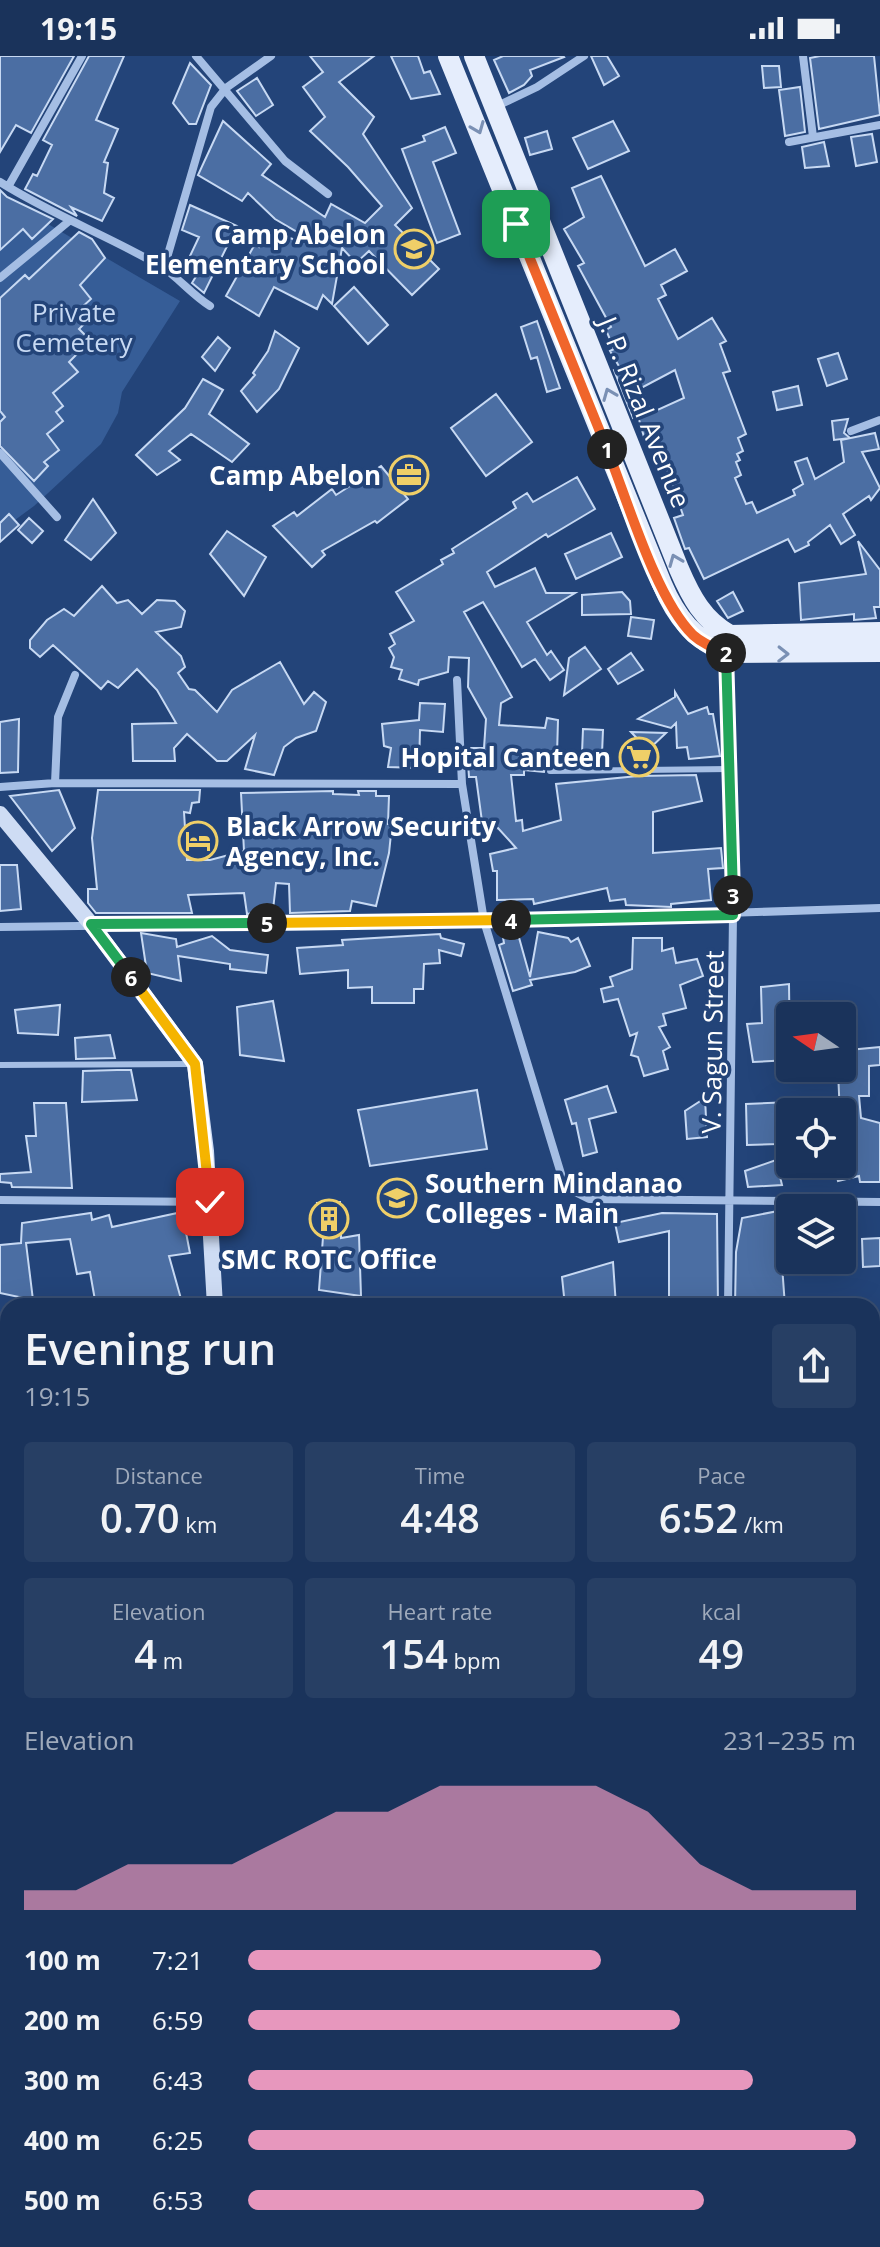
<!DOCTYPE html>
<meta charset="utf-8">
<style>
:root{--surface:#1a335b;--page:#273f64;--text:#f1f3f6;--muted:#9faabb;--line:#384e71;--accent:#e797bd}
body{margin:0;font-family:"Open Sans",sans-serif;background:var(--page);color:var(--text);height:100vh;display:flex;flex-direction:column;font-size:30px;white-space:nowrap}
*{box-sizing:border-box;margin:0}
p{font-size:26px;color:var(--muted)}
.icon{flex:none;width:44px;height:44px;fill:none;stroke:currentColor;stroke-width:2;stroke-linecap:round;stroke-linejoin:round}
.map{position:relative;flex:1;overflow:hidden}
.drawer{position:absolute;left:0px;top:1242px;width:880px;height:950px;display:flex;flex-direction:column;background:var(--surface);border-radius:24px 24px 0 0;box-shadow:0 8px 32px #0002,0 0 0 2px var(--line)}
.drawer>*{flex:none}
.needle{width:52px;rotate:283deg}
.buttons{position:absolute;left:776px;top:946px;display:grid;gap:16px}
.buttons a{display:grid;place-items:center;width:80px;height:80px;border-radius:8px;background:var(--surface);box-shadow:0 8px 32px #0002,0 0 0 2px var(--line);font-size:40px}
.pin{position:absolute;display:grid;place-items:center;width:68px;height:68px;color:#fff;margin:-34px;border-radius:16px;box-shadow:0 4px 12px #0006}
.km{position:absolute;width:40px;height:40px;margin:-20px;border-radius:50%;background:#222;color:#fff;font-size:22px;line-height:40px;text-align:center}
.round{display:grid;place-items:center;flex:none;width:84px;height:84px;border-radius:8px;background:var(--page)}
.head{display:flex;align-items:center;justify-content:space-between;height:136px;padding:0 24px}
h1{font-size:44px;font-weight:600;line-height:60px}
.stats{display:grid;grid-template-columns:repeat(3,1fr);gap:12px;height:136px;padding:8px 24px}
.stats div{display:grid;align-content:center;border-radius:8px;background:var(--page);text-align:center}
.stats b{font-size:40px;font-weight:600}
.stats small{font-size:22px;font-weight:400}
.stats p{font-size:22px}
.chart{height:224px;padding:16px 24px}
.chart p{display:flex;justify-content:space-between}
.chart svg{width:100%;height:144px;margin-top:8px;fill:var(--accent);opacity:.7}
ul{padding:0 24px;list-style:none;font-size:26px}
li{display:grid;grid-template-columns:128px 96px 1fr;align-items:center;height:60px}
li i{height:20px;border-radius:10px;background:var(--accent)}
.status{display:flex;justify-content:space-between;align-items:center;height:56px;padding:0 40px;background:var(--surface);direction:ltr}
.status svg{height:22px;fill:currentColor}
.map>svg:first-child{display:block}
.green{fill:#365d97}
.building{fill:#4b6ea3;stroke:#c7d9f3;stroke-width:2;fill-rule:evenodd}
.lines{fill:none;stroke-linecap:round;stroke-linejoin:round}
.lane{stroke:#a5bee4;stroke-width:6}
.street{stroke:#a5bee4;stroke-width:8}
.secondary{stroke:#cedcf4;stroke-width:16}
.primary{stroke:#e5edfc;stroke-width:20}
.oneway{stroke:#7a90b4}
.split-1-casing{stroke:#fff;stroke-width:16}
.split-2-casing{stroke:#fff;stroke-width:16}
.split-3-casing{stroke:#fff;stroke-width:16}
.split-4-casing{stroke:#fff;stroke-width:16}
.split-5-casing{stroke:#fff;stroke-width:16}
.split-6-casing{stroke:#fff;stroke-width:16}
.split-7-casing{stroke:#fff;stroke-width:16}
.split-1{stroke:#f0652b;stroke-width:10}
.split-2{stroke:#f0652b;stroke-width:10}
.split-3{stroke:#22a559;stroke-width:10}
.split-4{stroke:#22a559;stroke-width:10}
.split-5{stroke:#f5b400;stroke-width:10}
.split-6{stroke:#22a559;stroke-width:10}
.split-7{stroke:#f5b400;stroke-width:10}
.labels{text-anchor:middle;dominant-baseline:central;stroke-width:7;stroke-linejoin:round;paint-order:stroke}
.poi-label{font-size:26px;font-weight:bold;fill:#fff;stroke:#234479;text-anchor:end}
.park-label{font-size:26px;fill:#c7d9f3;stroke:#234479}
.street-label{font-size:26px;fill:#fff;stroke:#234479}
</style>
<div class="status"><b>19:15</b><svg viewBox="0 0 49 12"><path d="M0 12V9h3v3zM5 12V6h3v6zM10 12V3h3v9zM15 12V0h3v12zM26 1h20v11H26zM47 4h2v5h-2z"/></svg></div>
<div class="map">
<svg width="880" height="2191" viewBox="0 0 880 2191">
<rect width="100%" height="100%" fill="#234479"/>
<!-- green -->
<path class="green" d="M0,140L180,245L122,336L118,357L101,388L34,450L0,475Z"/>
<!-- building -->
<path class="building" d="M0,0H74L31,77L16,69L0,96Z
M89,0H124L96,64L118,73L104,106L108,107L104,137L114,142L102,165L71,151L77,160L25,133L33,118L37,120L52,89L43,84Z
M310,0H374L339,26L374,61L363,78L412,152L395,169L439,213L412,239L369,195L356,207L342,192L332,248L323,239L317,253L274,231L259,260L226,240L255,188L259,191L268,175L299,185L302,179L275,163L248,137L242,145L198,119L223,65L271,108L262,119L325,161L331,148L365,167L382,150L348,111L310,75L325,61L303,31L323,16Z
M391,0H418L424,17L430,15L440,38L411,43Z
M503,0H563L564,1L530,14L532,20L524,29L509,37L494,4Z
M591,0H607L619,20L604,29Z
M820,0H874L880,59L819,73L810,2Z
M190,7L211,29L196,68H189L173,47Z
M762,10H779L781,31L764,32Z
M257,22L273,49L256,60L237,35Z
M800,31L805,76L785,80L779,34Z
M613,65L629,95L588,113L573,82Z
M445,71L456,97L433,106L460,178L437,187L402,93L425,85L423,80Z
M547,75L552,93L530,99L525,82Z
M872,78L877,106L856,110L851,81Z
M824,86L829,110L805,112L802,91Z
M601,120L645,210L675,193L687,215L661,229L666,239L658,243L678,283L712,262L726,285L720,288L730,315L723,317L746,378L738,382L743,395L737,398L740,404L736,406L741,419L735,422L746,448L752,446L757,457L795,439L793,434L803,428L795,406L807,402L815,423L844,406L841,384L875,377L879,393L862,396L880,432L871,444L869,440L843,458L855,479L841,488L830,469L808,486L809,489L795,496L788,483L704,523L689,492L685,493L674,462L683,459L657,385L646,388L638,360L633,362L614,314L620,312L610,295L614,293L606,274L611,271L578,210L584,207L564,173L584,161L572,132ZM675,314L684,342L651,357L641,332Z
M0,134L7,141L53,163L32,183L23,173L0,194Z
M190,149L237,170L204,237L192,227L203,209L190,200L199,181L182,174Z
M79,176L92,183L105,202L80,229L91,243L81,252L90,262L79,273L87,281L78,289L82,293L69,306L78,316L53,337L63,350L56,356L63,365L47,378L59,394L44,406L48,410L34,425L0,390V366L5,361L0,355V242L25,219L29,223Z
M354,231L388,269L368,288L334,250Z
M537,265L560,332L547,336L537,301L531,303L521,271Z
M275,275L299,292L279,333L257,356L241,335L255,319L253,317L268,295Z
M218,281L230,292L215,315L202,301Z
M838,297L847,323L827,330L818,303Z
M203,323L223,334L209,358L249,388L232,406L191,378L169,395L180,404L157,419L136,399L185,352Z
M798,330L802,349L777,354L773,336Z
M496,338L532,386L486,420L451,372Z
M848,363L844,377L850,382L834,384L832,365Z
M381,410L408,443L377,467L375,465L322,495L325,499L312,511L273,470L294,456L297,460L332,433L336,439Z
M577,421L595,453L548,481L546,478L487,516L495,531L535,512L546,537H575L527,566L547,599L551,595L564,614L550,624L535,603L522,611L483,546L464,556L512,641L501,647L499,669L545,672L547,662L558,664L557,699L547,698L544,716L524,714V719H511L516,765L522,764L523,775L561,764L556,728L638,720L696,719L702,745L653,756V797L721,792L723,812L708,813L711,844L671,848V851L626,849L625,843L610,845L607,832L534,848L533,843L497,844V815H493L490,798L516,792L498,772L483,773L476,721H469L467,692H484L486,663L468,631L469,602L449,601L448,616L419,624L418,629L399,623L402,614L391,611L394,601L389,592L395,588L390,578L414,565L396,536L443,508L441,504L454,497L452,493L516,452L513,446L527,437L533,446Z
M93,443L116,477L91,504L65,484Z
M9,458L19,469L0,486V467Z
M29,462L43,475L32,487L18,474Z
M227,475L266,501L244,540L210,498Z
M611,477L622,501L576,523L565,498Z
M858,485L880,514V551H874L876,562L854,564V558L801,564L799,527L866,518Z
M102,530L117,547L128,544L142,558L157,544L175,545L185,555L181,571L156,576L181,600L185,611L178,617L189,633L195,634L217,656L232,634L280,606L304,648L314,636L326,646L316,675L296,682L284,691L274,719L245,713L255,679L227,705H217L187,678L174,692L175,705H133L132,668L176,667L157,634L137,613L118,632L108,625L101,633L53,589L40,601L30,592V584L47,564L64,553L74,560Z
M622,536L630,545L631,558L582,559V539Z
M733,536L743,555L728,562L717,545Z
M631,561L654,564L651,583L628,580Z
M585,591L601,613L564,639L569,602Z
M631,597L643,614L618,628L608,613Z
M675,636L688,658L707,651L709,658H713L720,700L689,703L687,691L677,692L676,667L671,672L638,663L675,641Z
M420,647L445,648L443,676L420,674L419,712L388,711L391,692L384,690L382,668L419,664Z
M19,663L18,716L0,717V666Z
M583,673L603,674L602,698L582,697Z
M631,676L666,677L648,694Z
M59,734L75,772L52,795L10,740Z
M98,734H200L199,746L192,747L190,757L184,756L187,804H210L244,795L241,737L333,735V738L359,739L358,735H376V740H389L388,768H392L389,797L376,850L352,845L350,855L290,857L289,828L276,827L273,854L247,858L244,837L188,839L192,857H96L88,847V833H97L92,782Z
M0,809H17L21,853L0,855Z
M502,876L518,878L530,921L538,876L568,882L571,886L578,882L590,910L575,916L530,924L532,929L513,935L499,889L504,887Z
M141,877L176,883L177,891L212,880L230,894L268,899L266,917L230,913V908L178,900L181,925L147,917Z
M440,878L441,882L464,888L461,900L439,894L440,907L424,908L423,933H414V947H372V931L348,932V914L300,918L297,892L343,889L342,884Z
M633,882H662V895L673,892L676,907L697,903L703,920L680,929L686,952L663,958L666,969L659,971L670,991L663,995L668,1013L644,1020L638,1001L631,999L637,977L630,980L618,943L604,946L601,933L613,930L610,921L632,913Z
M789,928L790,1004L753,1006L747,968L762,967L761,931Z
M273,945L284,1005L240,999L237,951Z
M60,949L58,979L18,977L15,954Z
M110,979L115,1002L76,1003L75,982Z
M880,991V1009L869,1010V1040H859L861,1062L880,1067V1126H860L859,1120L838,1125L834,1108H842L838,1014H842V1009H850L849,994Z
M117,1014H131L137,1044L82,1046L83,1015Z
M607,1030L616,1056L589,1063L597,1096L583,1100L576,1067L572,1068L565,1044Z
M477,1034L487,1093L370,1110L358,1054Z
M705,1042L707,1081L687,1083L685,1055Z
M790,1046V1067L776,1070L777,1088L747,1089L746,1048Z
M34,1047H66L72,1132L12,1131L11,1127L0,1126V1118L31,1116L26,1080H36Z
M776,1104L782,1129L748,1131L745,1115Z
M340,1146L341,1182L359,1179L361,1240L319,1234L323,1181L317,1147Z
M778,1155L785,1250H735L736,1196L742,1162Z
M182,1156L190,1197L169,1200L183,1250H96L90,1216L77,1218L70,1183L26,1187L33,1244L0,1237V1189L21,1187L22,1167L91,1157L92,1164L109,1159L112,1171Z
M662,1157L717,1158L718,1250H669V1175L619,1186L615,1167Z
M880,1182V1210L863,1211L862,1183Z
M613,1206L616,1250H565L562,1221Z"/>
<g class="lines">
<!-- lane -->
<path class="lane" d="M550,715L730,713
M0,1009L192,1008
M0,1274L8,1273
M447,2191V2184"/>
<!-- street -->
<path class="street" d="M196,0L285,105L328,138
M803,0L813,81
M495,51L537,31L584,0
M789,86L880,69
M0,126C52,159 109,180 162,211C179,222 192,239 210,250
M8,131L82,0
M164,212L211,51L226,32L271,0
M0,222L68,166
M851,375L880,364
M0,397L57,461
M727,599L733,859L728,1250
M457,624L462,728L484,865L565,1131L589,1143L880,1146
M55,727L58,661L75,619
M0,731L55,727L462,728
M0,871L484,865L880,852
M0,1144L210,1146
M0,1401H8
M872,1405H880
M0,1667H8
M872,1669H880
M0,1933H8
M872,2178H880
M748,2184L749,2191
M0,2187L211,2184"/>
<!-- secondary -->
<path class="secondary" d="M0,758L91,868L195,1008L206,1095L215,1250
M872,1937H880
M230,2191V2184"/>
<!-- primary -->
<path class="primary" d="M448,0L662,528C676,561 694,584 727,597L880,596
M474,0L679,513C691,541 703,564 730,579L880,576"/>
</g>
<!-- one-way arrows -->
<defs><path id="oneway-chevron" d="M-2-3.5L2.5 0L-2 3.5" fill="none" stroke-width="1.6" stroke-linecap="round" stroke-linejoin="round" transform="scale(2)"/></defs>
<g class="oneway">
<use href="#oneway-chevron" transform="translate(478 72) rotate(68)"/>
<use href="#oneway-chevron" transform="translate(609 338) rotate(-112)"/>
<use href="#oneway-chevron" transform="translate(675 504) rotate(-112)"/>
<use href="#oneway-chevron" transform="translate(783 598) rotate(1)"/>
</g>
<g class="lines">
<!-- split-1 casing -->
<g class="split-1-casing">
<path id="split-1" d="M516,168L607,393"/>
</g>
<!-- split-2 casing -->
<g class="split-2-casing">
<path id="split-2" d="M607,393C627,443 656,543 693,579C703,588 714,592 726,597"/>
</g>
<!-- split-3 casing -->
<g class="split-3-casing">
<path id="split-3" d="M726,597L733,839"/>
</g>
<!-- split-4 casing -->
<g class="split-4-casing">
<path id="split-4" d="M511,864L733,859V839"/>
</g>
<!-- split-5 casing -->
<g class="split-5-casing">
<path id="split-5" d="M267,867L511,864"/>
</g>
<!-- split-6 casing -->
<g class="split-6-casing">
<path id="split-6" d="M131,921L91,868L267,867"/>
</g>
<!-- split-7 casing -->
<g class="split-7-casing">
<path id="split-7" d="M131,921L195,1008L210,1146"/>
</g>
<!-- split-1 -->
<use href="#split-1" class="split-1"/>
<!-- split-2 -->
<use href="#split-2" class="split-2"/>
<!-- split-3 -->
<use href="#split-3" class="split-3"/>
<!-- split-4 -->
<use href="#split-4" class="split-4"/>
<!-- split-5 -->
<use href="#split-5" class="split-5"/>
<!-- split-6 -->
<use href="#split-6" class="split-6"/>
<!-- split-7 -->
<use href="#split-7" class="split-7"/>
</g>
<!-- icons -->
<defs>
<g id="school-ring" transform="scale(2)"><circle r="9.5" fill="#234479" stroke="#efcf68" stroke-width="1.5"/><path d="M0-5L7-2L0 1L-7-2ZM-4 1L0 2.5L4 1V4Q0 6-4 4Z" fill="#efcf68"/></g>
<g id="office-ring" transform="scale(2)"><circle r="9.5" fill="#234479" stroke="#efcf68" stroke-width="1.5"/><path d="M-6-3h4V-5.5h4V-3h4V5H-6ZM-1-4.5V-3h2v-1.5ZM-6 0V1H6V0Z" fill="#efcf68"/></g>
<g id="supermarket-ring" transform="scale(2)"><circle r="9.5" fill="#234479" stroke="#efcf68" stroke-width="1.5"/><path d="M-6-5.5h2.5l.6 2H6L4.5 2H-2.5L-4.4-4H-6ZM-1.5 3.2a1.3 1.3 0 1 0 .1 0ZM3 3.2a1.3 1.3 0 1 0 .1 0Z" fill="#efcf68"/></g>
<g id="hotel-ring" transform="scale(2)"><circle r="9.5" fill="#234479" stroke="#efcf68" stroke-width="1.5"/><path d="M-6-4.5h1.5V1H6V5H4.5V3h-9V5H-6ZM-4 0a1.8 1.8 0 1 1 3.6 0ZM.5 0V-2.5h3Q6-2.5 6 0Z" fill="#efcf68"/></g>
<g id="university-ring" transform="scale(2)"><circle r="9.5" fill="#234479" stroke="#efcf68" stroke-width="1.5"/><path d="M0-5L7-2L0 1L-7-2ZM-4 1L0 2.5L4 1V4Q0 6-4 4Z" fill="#efcf68"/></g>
<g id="building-ring" transform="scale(2)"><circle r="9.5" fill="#234479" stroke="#efcf68" stroke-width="1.5"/><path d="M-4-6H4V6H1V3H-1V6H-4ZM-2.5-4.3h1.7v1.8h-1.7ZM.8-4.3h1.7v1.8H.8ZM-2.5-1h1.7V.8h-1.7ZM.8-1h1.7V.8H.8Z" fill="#efcf68"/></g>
</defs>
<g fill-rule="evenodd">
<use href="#school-ring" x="414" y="193"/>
<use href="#office-ring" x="409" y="419"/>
<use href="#supermarket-ring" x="639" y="701"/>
<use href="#hotel-ring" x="198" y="785"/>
<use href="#university-ring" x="397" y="1142"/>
<use href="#building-ring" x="329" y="1163"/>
</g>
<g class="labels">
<!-- poi labels -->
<g class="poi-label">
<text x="386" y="178">Camp Abelon<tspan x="386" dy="30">Elementary School</tspan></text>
<text x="381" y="419">Camp Abelon</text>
<text x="611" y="701">Hopital Canteen</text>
<text x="226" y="770" text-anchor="start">Black Arrow Security<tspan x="226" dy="30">Agency, Inc.</tspan></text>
<text x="425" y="1127" text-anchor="start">Southern Mindanao<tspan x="425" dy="30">Colleges - Main</tspan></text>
<text x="329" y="1203" text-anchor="middle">SMC ROTC Office</text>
</g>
<!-- park labels -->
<g class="park-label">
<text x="74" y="256">Private<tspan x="74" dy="30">Cemetery</tspan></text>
</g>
<!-- street labels -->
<g class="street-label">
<text transform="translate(645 356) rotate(68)">J. P. Rizal Avenue</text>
<text transform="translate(712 986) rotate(-89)">V. Sagun Street</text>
</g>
</g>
</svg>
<div class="buttons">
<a><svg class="needle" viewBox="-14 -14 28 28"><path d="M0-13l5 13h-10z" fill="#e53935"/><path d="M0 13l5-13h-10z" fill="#9faabb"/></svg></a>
<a><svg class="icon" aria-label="locate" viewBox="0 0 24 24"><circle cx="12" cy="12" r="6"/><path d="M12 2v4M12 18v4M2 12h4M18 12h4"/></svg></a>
<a><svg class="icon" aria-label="layers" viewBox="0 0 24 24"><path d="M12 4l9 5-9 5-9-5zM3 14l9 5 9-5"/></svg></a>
</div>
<div class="pin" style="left:516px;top:168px;background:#1e9e55"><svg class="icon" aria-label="arrive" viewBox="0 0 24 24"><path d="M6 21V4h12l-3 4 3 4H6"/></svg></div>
<div class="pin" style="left:210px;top:1146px;background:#d93025"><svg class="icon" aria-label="check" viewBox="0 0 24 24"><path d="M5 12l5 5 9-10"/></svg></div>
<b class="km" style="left:607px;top:393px">1</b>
<b class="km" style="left:726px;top:597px">2</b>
<b class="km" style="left:733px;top:839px">3</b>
<b class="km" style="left:511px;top:864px">4</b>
<b class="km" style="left:267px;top:867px">5</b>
<b class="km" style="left:131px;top:921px">6</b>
<section class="drawer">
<div class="head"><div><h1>Evening run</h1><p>19:15</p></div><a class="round"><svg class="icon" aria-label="share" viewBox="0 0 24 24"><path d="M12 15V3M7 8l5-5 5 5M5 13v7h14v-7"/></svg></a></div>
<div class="stats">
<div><p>Distance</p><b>0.70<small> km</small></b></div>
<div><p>Time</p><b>4:48</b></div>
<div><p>Pace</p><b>6:52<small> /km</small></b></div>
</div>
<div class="stats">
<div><p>Elevation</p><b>4<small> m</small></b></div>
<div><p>Heart rate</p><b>154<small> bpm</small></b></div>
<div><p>kcal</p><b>49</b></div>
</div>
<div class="chart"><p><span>Elevation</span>231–235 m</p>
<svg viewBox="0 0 160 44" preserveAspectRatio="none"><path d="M0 44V38L10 38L20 30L30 30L40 30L50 22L60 14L70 14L80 6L90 6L100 6L110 6L120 14L130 30L140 38L150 38L160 38V44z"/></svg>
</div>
<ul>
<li><b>100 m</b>7:21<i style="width:58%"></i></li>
<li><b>200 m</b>6:59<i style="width:71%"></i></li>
<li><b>300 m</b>6:43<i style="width:83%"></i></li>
<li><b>400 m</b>6:25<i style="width:100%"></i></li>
<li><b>500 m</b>6:53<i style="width:75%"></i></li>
</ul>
</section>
</div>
